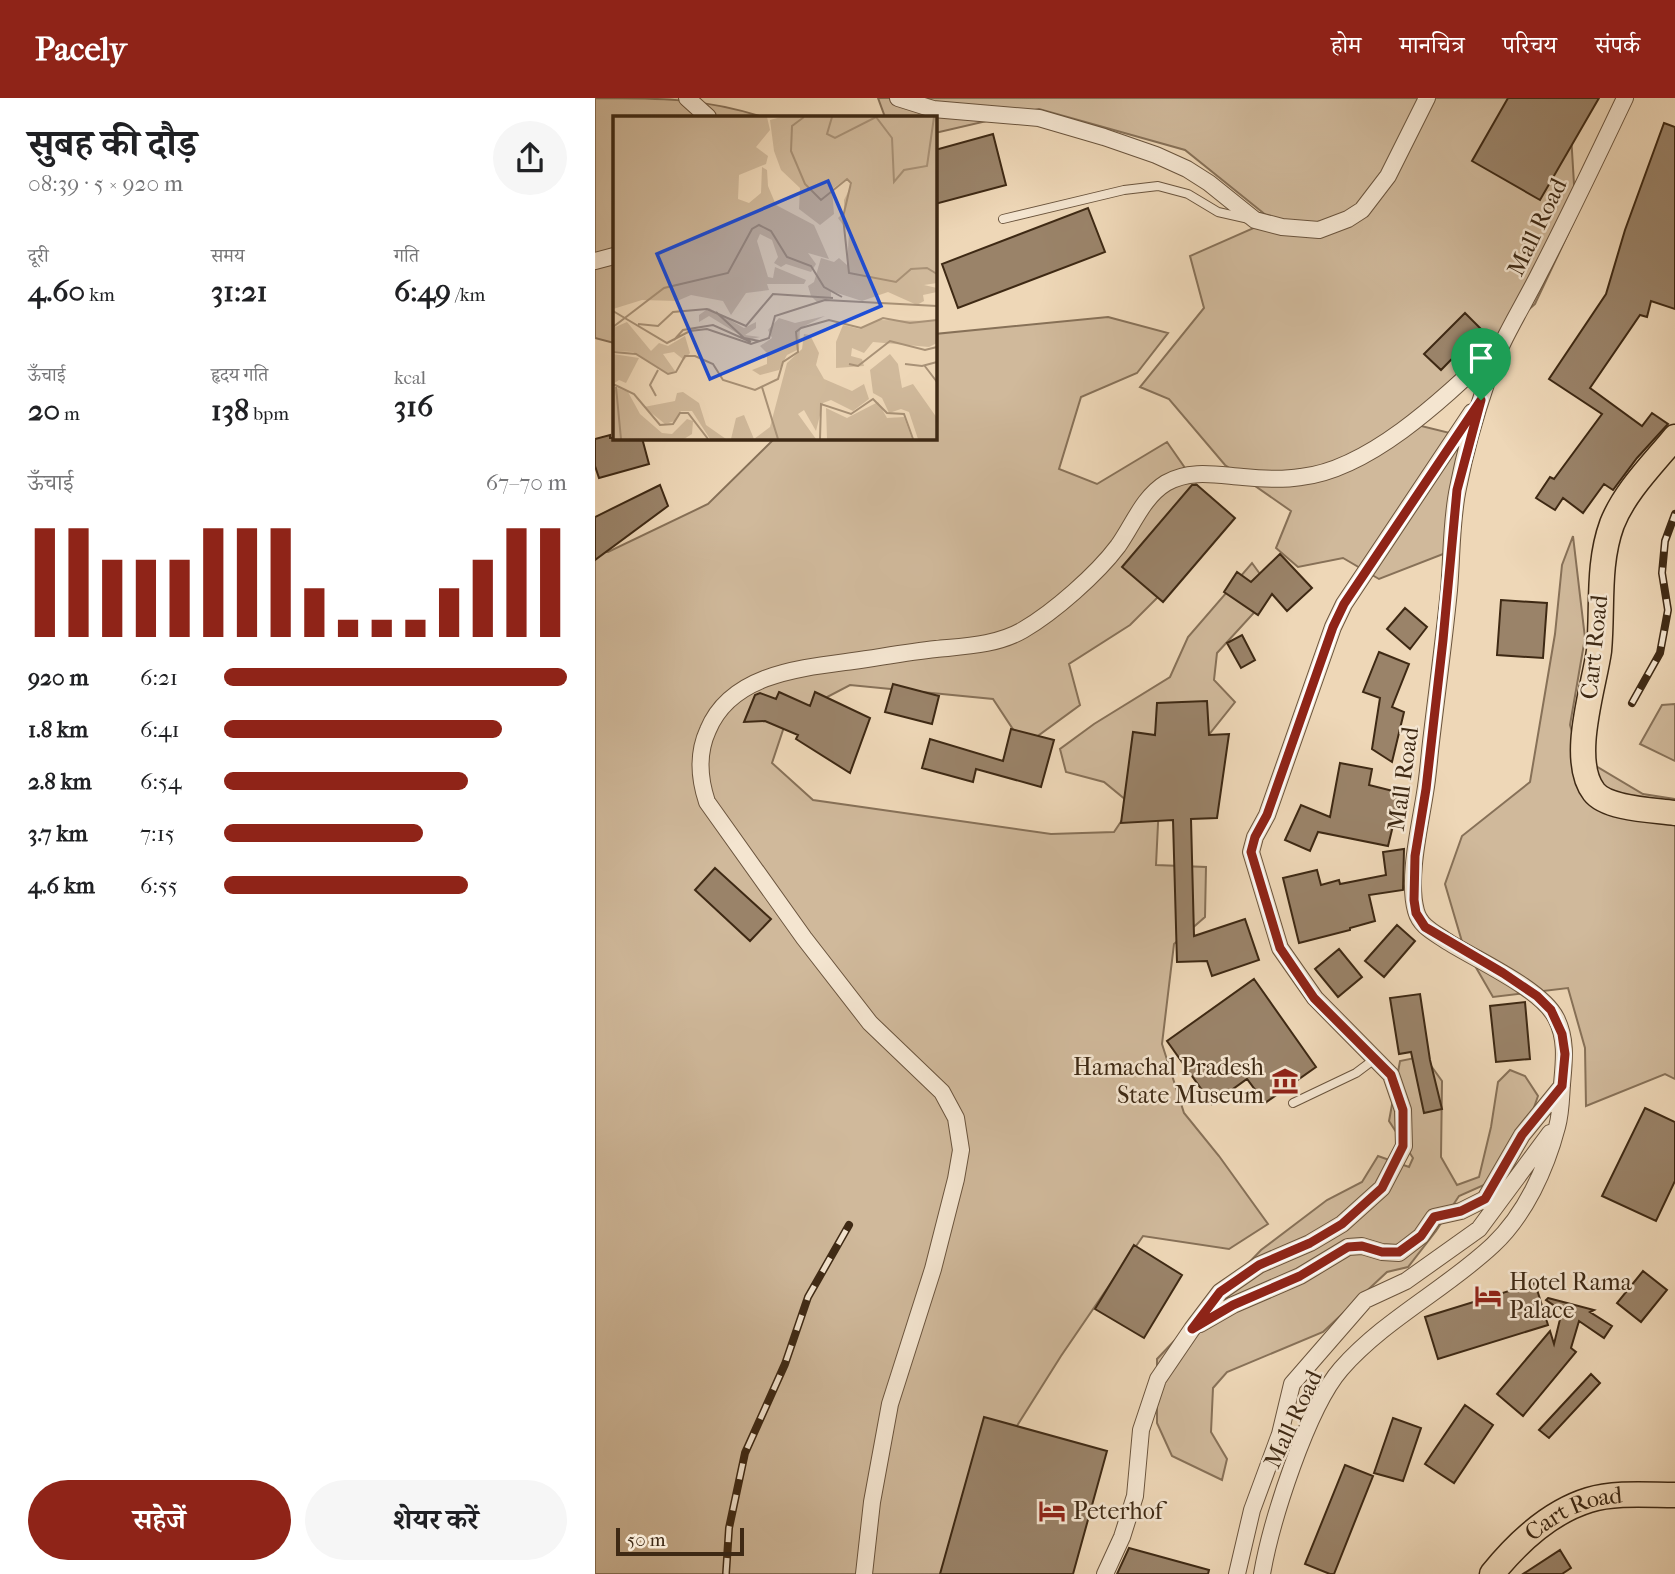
<!DOCTYPE html>
<html lang="hi">
<meta charset="utf-8">
<style>
:root{--surface:#fff;--page:#f6f6f6;--text:#202124;--muted:#757577;--accent:#8f2418}
body{margin:0;font-family:"IM FELL French Canon","Noto Serif Devanagari",serif;background:var(--page);color:var(--text);height:100vh;display:flex;flex-direction:column;font-size:26px;white-space:nowrap}
*{box-sizing:border-box;margin:0}
p{font-size:23px;color:var(--muted)}
.icon{flex:none;width:38px;height:38px;fill:none;stroke:currentColor;stroke-width:2;stroke-linecap:round;stroke-linejoin:round}
.map{position:relative;flex:1;overflow:hidden}
.side{display:flex;flex-direction:column;background:var(--surface);width:595px}
.side>*{flex:none}
.scale{position:absolute;left:21px;bottom:18px;width:128px;box-sizing:border-box;padding-left:7px;border:4px solid #3e2914;border-top:0;font-size:19px;line-height:24px;white-space:nowrap;color:#3e2914;-webkit-text-stroke:5px #f4e5d0;paint-order:stroke}
.pin{position:absolute;display:grid;place-items:center;width:60px;height:60px;color:#fff;margin:-72px -30px;border-radius:50% 50% 50% 0;rotate:-45deg;box-shadow:0 0 7px #0007}
.pin .icon{rotate:45deg}
.round{display:grid;place-items:center;flex:none;width:74px;height:74px;border-radius:37px;background:var(--page)}
.overview{display:flex;align-items:center;justify-content:space-between;height:119px;padding:0 28px}
h1{font-size:38px;font-weight:700;line-height:52px}
.stats{display:grid;grid-template-columns:repeat(3,1fr);gap:10px;height:119px;padding:7px 28px}
.stats div{display:grid;align-content:center}
.stats b{font-size:30px;font-weight:700}
.stats small{font-size:19px;font-weight:400}
.stats p{font-size:19px}
.chart{height:196px;padding:14px 28px}
.chart p{display:flex;justify-content:space-between}
.chart svg{width:100%;height:126px;margin-top:7px;stroke:var(--accent);stroke-width:6}
.cta{display:flex;gap:14px;margin-top:auto;padding:14px 28px}
.cta a{flex:1;height:80px;border-radius:42px;background:var(--accent);color:#fff;font-size:28px;font-weight:700;line-height:80px;text-align:center}
.cta a+a{background:var(--page);color:var(--text)}
ul{padding:0 28px;list-style:none;font-size:23px}
li{display:grid;grid-template-columns:112px 84px 1fr;align-items:center;height:52px}
li i{height:18px;border-radius:9px;background:var(--accent)}
header{display:flex;align-items:center;gap:42px;box-sizing:border-box;height:98px;padding:0 35px;background:var(--accent);color:#fff}
header strong{font-size:33px}
nav{display:flex;gap:38px;margin-inline-start:auto;font-size:24px}
main{display:flex;flex:1;min-height:0}
.map>svg:first-child{display:block}
.green{fill:#d0b99b;stroke:#877158;stroke-width:2}
.building{fill:#9a8369;stroke:#3e2914;stroke-width:2}
.lines{fill:none;stroke-linecap:round;stroke-linejoin:round}
.service-casing{stroke:#6a543d;stroke-width:10}
.minor-casing{stroke:#6a543d;stroke-width:18}
.primary-casing{stroke:#3e2914;stroke-width:27}
.service{stroke:#f4e5d0;stroke-width:8}
.minor{stroke:#f4e5d0;stroke-width:16}
.primary{stroke:#eed7b7;stroke-width:24}
.rail-casing{stroke:#3e2914;stroke-width:8}
.rail{stroke:#f4e5d0;stroke-width:5;stroke-dasharray:16;stroke-linecap:butt}
.route-casing{stroke:#fff;stroke-width:14}
.route{stroke:#8f2418;stroke-width:9}
.labels{text-anchor:middle;dominant-baseline:central;stroke-width:5;stroke-linejoin:round;paint-order:stroke}
.street-label{font-size:24px;fill:#3e2914;stroke:#f4e5d0}
.poi-label{font-size:24px;fill:#3e2914;stroke:#f4e5d0;text-anchor:start}
.inset-road{fill:none;stroke:#a89176;stroke-width:2}
.view{fill:#1d4ed8;fill-opacity:0.15;stroke:#1d4ed8;stroke-width:3.5}
.inset-edge{fill:none;stroke:#3e2914;stroke-width:3.5}
</style>
<header>
<strong>Pacely</strong>
<nav><a>होम</a><a>मानचित्र</a><a>परिचय</a><a>संपर्क</a></nav>
</header>
<main>
<section class="side">
<div class="overview"><div><h1>सुबह की दौड़</h1><p>08:39 · 5 × 920 m</p></div><a class="round"><svg class="icon" aria-label="share" viewBox="0 0 24 24"><path d="M12 15V3M7 8l5-5 5 5M5 13v7h14v-7"/></svg></a></div>
<div class="stats">
<div><p>दूरी</p><b>4.60<small> km</small></b></div>
<div><p>समय</p><b>31:21</b></div>
<div><p>गति</p><b>6:49<small> /km</small></b></div>
</div>
<div class="stats">
<div><p>ऊँचाई</p><b>20<small> m</small></b></div>
<div><p>हृदय गति</p><b>138<small> bpm</small></b></div>
<div><p>kcal</p><b>316</b></div>
</div>
<div class="chart"><p><span>ऊँचाई</span>67–70 m</p>
<svg viewBox="0 0 160 44" preserveAspectRatio="none"><path d="M5 44V6M15 44V6M25 44V17M35 44V17M45 44V17M55 44V6M65 44V6M75 44V6M85 44V27M95 44V38M105 44V38M115 44V38M125 44V27M135 44V17M145 44V6M155 44V6"/></svg>
</div>
<ul>
<li><b>920 m</b>6:21<i style="width:100%"></i></li>
<li><b>1.8 km</b>6:41<i style="width:81%"></i></li>
<li><b>2.8 km</b>6:54<i style="width:71%"></i></li>
<li><b>3.7 km</b>7:15<i style="width:58%"></i></li>
<li><b>4.6 km</b>6:55<i style="width:71%"></i></li>
</ul>
<div class="cta"><a>सहेजें</a><a>शेयर करें</a></div>
</section>
<div class="map">
<svg width="1080" height="1476" viewBox="0 0 1080 1476">
<rect width="100%" height="100%" fill="#eed7b7"/>
<filter id="stains"><feTurbulence type="fractalNoise" baseFrequency=".00286" numOctaves="4"/><feColorMatrix values="0 0 0 0 .2 0 0 0 0 .09 0 0 0 0 .02 0 0 0 .5 -.17"/></filter>
<radialGradient id="worn" r=".72"><stop offset=".6" stop-color="#630" stop-opacity="0"/><stop offset="1" stop-color="#630" stop-opacity=".3"/></radialGradient>
<!-- green -->
<path class="green" d="M0,0C61,0 109,0 168,19H19V245L0,240Z
M283,0H979L975,20L981,119L940,206L810,324L859,336L871,377L861,451L784,481L748,460L703,469L681,450L696,413L630,367L574,301L545,289L609,210L595,158L677,122L590,52L444,11L340,35V19H290Z
M513,219L573,235L542,275L486,299L464,371L502,386L572,344L615,406L587,475L535,527L474,566L485,607L429,648L398,601L255,587L192,620L177,665L218,702L456,736L519,734L537,707L509,684L471,674L465,651L499,626L575,579L593,539L657,465L678,494L622,555L619,582L640,604L612,639L565,685L561,767L611,769L610,819L579,846L567,946L589,1015L624,1058L673,1126L634,1151L548,1138L466,1258L403,1358L406,1476H0V453L13,454L113,406L180,340H340V236Z
M978,438L990,540L975,627L984,658L1048,696L1080,701V981L1070,976L991,1008L990,950L973,890L898,899L868,847L850,786L867,738L935,684L960,536L967,467Z
M1080,606V663L1045,646L1067,607Z
M829,958L847,983L846,1059L862,1087L884,1079L896,1029L903,984L915,972L930,978L943,998L916,1075L864,1098L841,1133L813,1169L792,1174L728,1234L632,1274L618,1290L616,1334L632,1361L627,1382L577,1358L562,1325V1261L666,1152L732,1102L767,1084L783,1058L814,1069L818,1060L794,1023L805,963Z"/>
<!-- building -->
<path class="building" d="M913,0H1004L945,102L877,63Z
M1069,25L1080,29V211L1056,203L1052,219L1045,217L995,290L1047,328L1057,315L1073,326L1042,360L1018,392L1009,386L988,415L968,400L960,412L941,400L955,379L959,381L1007,316L954,281L1011,196L1030,132Z
M398,36L411,87L340,106V52Z
M493,110L510,154L363,210L347,166Z
M870,215L886,231L846,272L829,256Z
M15,337V340H47L54,366L4,380L0,368V341Z
M65,387L73,408L0,462V419Z
M597,387H602L640,420L568,504L527,469Z
M685,456L717,490L692,513L677,496L663,517L629,494L642,474L656,484Z
M906,502L952,505L948,560L902,557Z
M810,510L832,529L815,551L792,531Z
M647,537L660,562L646,570L632,545Z
M784,554L814,566L797,609L809,614L797,664L777,651L785,600L768,594Z
M298,586L344,598L337,626L290,614Z
M184,594L215,608L220,594L275,620L255,675L201,641L203,637L170,623L149,624L160,597L165,595L181,601Z
M612,603L614,637L634,636L622,720L596,721L599,838L650,821L664,862L617,878L612,863L582,864L578,722L526,725L538,634L560,637L562,605Z
M416,631L459,642L446,689L381,671L378,684L327,670L335,641L408,663Z
M745,665L777,671L774,687L806,695L793,748L723,734L715,753L690,742L706,707L735,719Z
M809,751L808,792L774,797L780,823L755,830V832L704,845L688,780L722,772L726,787L744,782L745,786L791,777L788,754Z
M120,770L176,821L155,843L100,792Z
M802,827L820,843L789,879L770,863Z
M744,851L767,879L743,899L720,871Z
M659,881L721,969L670,1005L652,981L617,1006L572,943Z
M825,896L835,962L847,1011L829,1015L816,954L804,956L795,900Z
M930,904L935,961L901,964L895,908Z
M1050,1010L1080,1024V1083L1061,1123L1007,1098Z
M539,1147L587,1177L549,1240L500,1211Z
M1048,1173L1072,1192L1046,1224L1022,1205Z
M940,1185L953,1227L843,1261L830,1219Z
M953,1200L999,1212L995,1214L1017,1228L1009,1240L984,1223L976,1250L981,1254L928,1318L902,1296L955,1233L959,1246L967,1213L951,1202Z
M996,1276L1005,1285L954,1340L944,1332Z
M870,1307L898,1327L859,1385L830,1366Z
M389,1319L512,1353L478,1476H345Z
M798,1320L826,1330L808,1383L779,1375Z
M750,1367L778,1378L739,1476H735L710,1466Z
M534,1450L614,1472L613,1476H522Z
M965,1452L976,1470L967,1476H928Z"/>
<g class="lines">
<!-- service casing -->
<g class="service-casing">
<path id="service" d="M408,121L529,92L563,88L593,96L623,114L654,121
M698,1005L761,975L781,960"/>
</g>
<!-- minor casing -->
<g class="minor-casing">
<path id="minor" d="M92,0L113,19
M303,0L338,11L444,20L509,39L561,57L592,71L614,85L660,122L687,129L724,132L753,121L767,112L793,78L832,0
M0,163L19,158
M605,1226L638,1207L705,1178L753,1149L767,1148L787,1154L804,1155L826,1138L839,1119L866,1113L890,1101L927,1037L967,988
M269,1476L277,1404L295,1306L338,1171L361,1081L366,1052L361,1020L347,994L275,925L209,840L112,704C104,680 102,656 113,632C136,576 205,570 258,563C286,559 313,554 341,551C371,548 402,547 428,532C459,514 502,476 523,448C538,427 548,399 571,385C595,371 622,377 648,379C667,381 688,382 706,379C778,371 855,294 906,246
M510,1476L527,1439L540,1398L546,1332L563,1281L597,1231L625,1194L664,1167L715,1145L747,1126L787,1090L809,1048L808,1012L796,977L720,900L685,850L656,754L660,739L672,717L738,529L749,506L877,314
M642,1476L657,1412L685,1336L697,1286L770,1202L811,1183L884,1131L955,1035
M667,1476C676,1424 712,1310 746,1271C790,1221 850,1192 898,1147C930,1117 951,1071 962,1029C966,1015 966,1000 967,986C969,964 972,941 961,920C946,890 879,861 850,842C838,834 825,828 821,813C812,781 825,728 830,695C833,678 834,661 836,644C842,593 849,543 854,492C857,458 856,423 863,390C870,354 880,318 892,283C904,245 926,212 944,176C974,118 1002,59 1030,0"/>
</g>
<!-- primary casing -->
<g class="primary-casing">
<g id="primary">
<path d="M1080,339C1058,366 1030,393 1017,426C1002,467 1008,510 1004,553C999,589 974,662 999,694C1012,711 1059,712 1080,715"/>
<path id="s1" d="M897,1476C922,1445 955,1414 994,1402C1020,1394 1053,1397 1080,1397"/>
</g>
</g>
<!-- service -->
<use href="#service" class="service"/>
<!-- minor -->
<use href="#minor" class="minor"/>
<!-- primary -->
<use href="#primary" class="primary"/>
<!-- rail casing -->
<g class="rail-casing">
<path id="rail" d="M1037,605L1065,555L1073,512L1067,475L1070,443L1080,416
M131,1476L134,1430L150,1355L190,1266L213,1199L254,1127"/>
</g>
<!-- rail -->
<use href="#rail" class="rail"/>
</g>
<g class="lines">
<!-- route casing -->
<g class="route-casing">
<path id="route" d="M886,302L862,392L848,542L831,691L820,758L819,802L821,815L830,829L908,875L942,898L956,912L967,936L970,956L967,988L927,1037L890,1101L866,1113L839,1119L826,1138L804,1154H787L767,1148L753,1149L705,1178L638,1207L597,1231L625,1194L664,1167L715,1145L747,1126L787,1090L808,1048V1012L796,977L719,900L685,850L656,754L660,739L672,717L738,529L749,506Z"/>
</g>
<!-- route -->
<use href="#route" class="route"/>
</g>
<!-- icons -->
<defs>
<g id="museum-bare" transform="scale(2.1)"><path d="M0-6L6-3V-2H-6V-3ZM-5-1h2V3h-2ZM-1-1h2V3h-2ZM3-1h2V3H3ZM-6 4H6V6H-6Z" fill="#8f2418" stroke="#f4e5d0" stroke-width="2.5" paint-order="stroke"/></g>
<g id="hotel-bare" transform="scale(2.1)"><path d="M-6-4.5h1.5V1H6V5H4.5V3h-9V5H-6ZM-4 0a1.8 1.8 0 1 1 3.6 0ZM.5 0V-2.5h3Q6-2.5 6 0Z" fill="#8f2418" stroke="#f4e5d0" stroke-width="2.5" paint-order="stroke"/></g>
</defs>
<g fill-rule="evenodd">
<use href="#museum-bare" x="690" y="983"/>
<use href="#hotel-bare" x="893" y="1198"/>
<use href="#hotel-bare" x="457" y="1413"/>
</g>
<g class="labels">
<!-- street labels -->
<g class="street-label">
<text transform="translate(942 129) rotate(-64)">Mall Road</text>
<text transform="translate(999 549) rotate(-84)">Cart Road</text>
<text transform="translate(808 681) rotate(-82)">Mall Road</text>
<text transform="translate(698 1321) rotate(-65)">Mall Road</text>
<text stroke="none"><textPath href="#s1" startOffset="105">Cart Road</textPath></text>
</g>
<!-- poi labels -->
<g class="poi-label">
<text x="669" y="969" text-anchor="end">Hamachal Pradesh<tspan x="669" dy="28">State Museum</tspan></text>
<text x="914" y="1184">Hotel Rama<tspan x="914" dy="28">Palace</tspan></text>
<text x="478" y="1413">Peterhof</text>
</g>
</g>
<!-- overview -->
<g transform="translate(18 18)">
<rect width="324" height="324" fill="#eed7b7"/>
<path d="M0,1H154L157,14L143,31L155,40L153,48L126,59L125,83L136,87L148,77L149,51L154,54L155,70L163,89L201,109L216,143L195,137L203,148L198,156L173,148L168,151L161,147L165,141L159,124L147,118L144,125L155,161L160,162L162,151L193,164L191,168H154L156,174L133,177L118,199L110,185L78,179L64,185L29,184L0,193ZM168,1H324V167L311,169L324,172V176L310,179L311,185L304,189L275,176L249,185L218,175V181L205,187L198,180L195,170L201,166L208,142L221,146L226,142L234,149L236,117L225,102L231,96V84L239,68L233,63L219,73L221,98L207,109L186,93L187,72L168,54L161,35L157,4ZM96,192L131,212L143,206V212L132,219L147,221L135,224L96,200L86,206V199ZM212,200L187,212L186,233L174,239L166,254L147,259L139,254L154,248V237L147,230L159,222L155,214L166,202L182,207ZM265,204L324,205V227L316,231L260,226L251,237L239,232L238,240L249,243L251,250L223,252V226L230,209L247,213ZM14,206L38,235L46,227L55,230L72,220L77,237L71,244L61,236L50,238L62,255L55,258L20,236L0,235V212ZM191,218L197,219L206,237L203,249L211,263L239,275L251,268L256,283L240,295L218,284L210,287L203,315L191,294L185,298L203,323H118L123,302L131,299L141,323L157,311L174,247L189,233ZM0,238L26,242L13,267L6,264L0,268ZM277,238L285,248L289,272L300,268L324,302V323H305L296,296L288,293L276,297L269,282L260,277L257,254ZM5,272L15,276L27,298L49,317L59,318L74,303L80,305L79,318L71,323H0V275ZM70,276L86,287L93,309L113,323H97L79,295H68L62,305L52,308L31,291L62,285L64,277ZM265,286L274,302L291,301L299,323H214L213,292L234,302Z" fill="#d0b99b"/>
<path class="inset-road" d="M191,1L179,10L178,35L192,68L208,84L234,63L238,67L230,101L236,157L283,166L298,153L314,152L324,158M219,1L214,18L222,22L263,1L279,22L281,66L291,54L314,50L321,1M0,195L54,227L77,215L94,213L138,228L156,222L162,200L212,184L324,190M103,196L131,222L146,225M25,208L45,210L60,196L94,193L133,210L160,178L220,182M0,211L51,172L115,157L139,113L146,109L158,115L174,141L198,150L211,171L229,181M61,224L70,214L100,209L138,226M0,236L23,238L55,258L63,256L72,240H82L100,248L110,264L142,274L165,263L170,246L185,236L183,216L188,212L216,204L248,212L270,202L297,207L324,204M236,248L245,250L277,225L312,234L324,231M292,248L309,250L324,246M311,249L324,266M0,268L21,278L47,309L60,308L67,297H75L95,323M3,271L8,323M149,271L165,323M43,280L37,269L45,254M207,323L208,288L238,298L260,283L274,297L291,298L300,323"/>
<path class="view" d="M215,65L268,190L97,263L44,138Z"/>
<rect width="324" height="324" class="inset-edge"/>
</g>
<rect width="100%" height="100%" filter="url(#stains)"/>
<rect width="100%" height="100%" fill="url(#worn)"/>
</svg>
<div class="scale">50 m</div>
<div class="pin" style="left:886px;top:302px;background:#1e9e55"><svg class="icon" aria-label="arrive" viewBox="0 0 24 24"><path d="M6 21V4h12l-3 4 3 4H6"/></svg></div>
</div>
</main>
